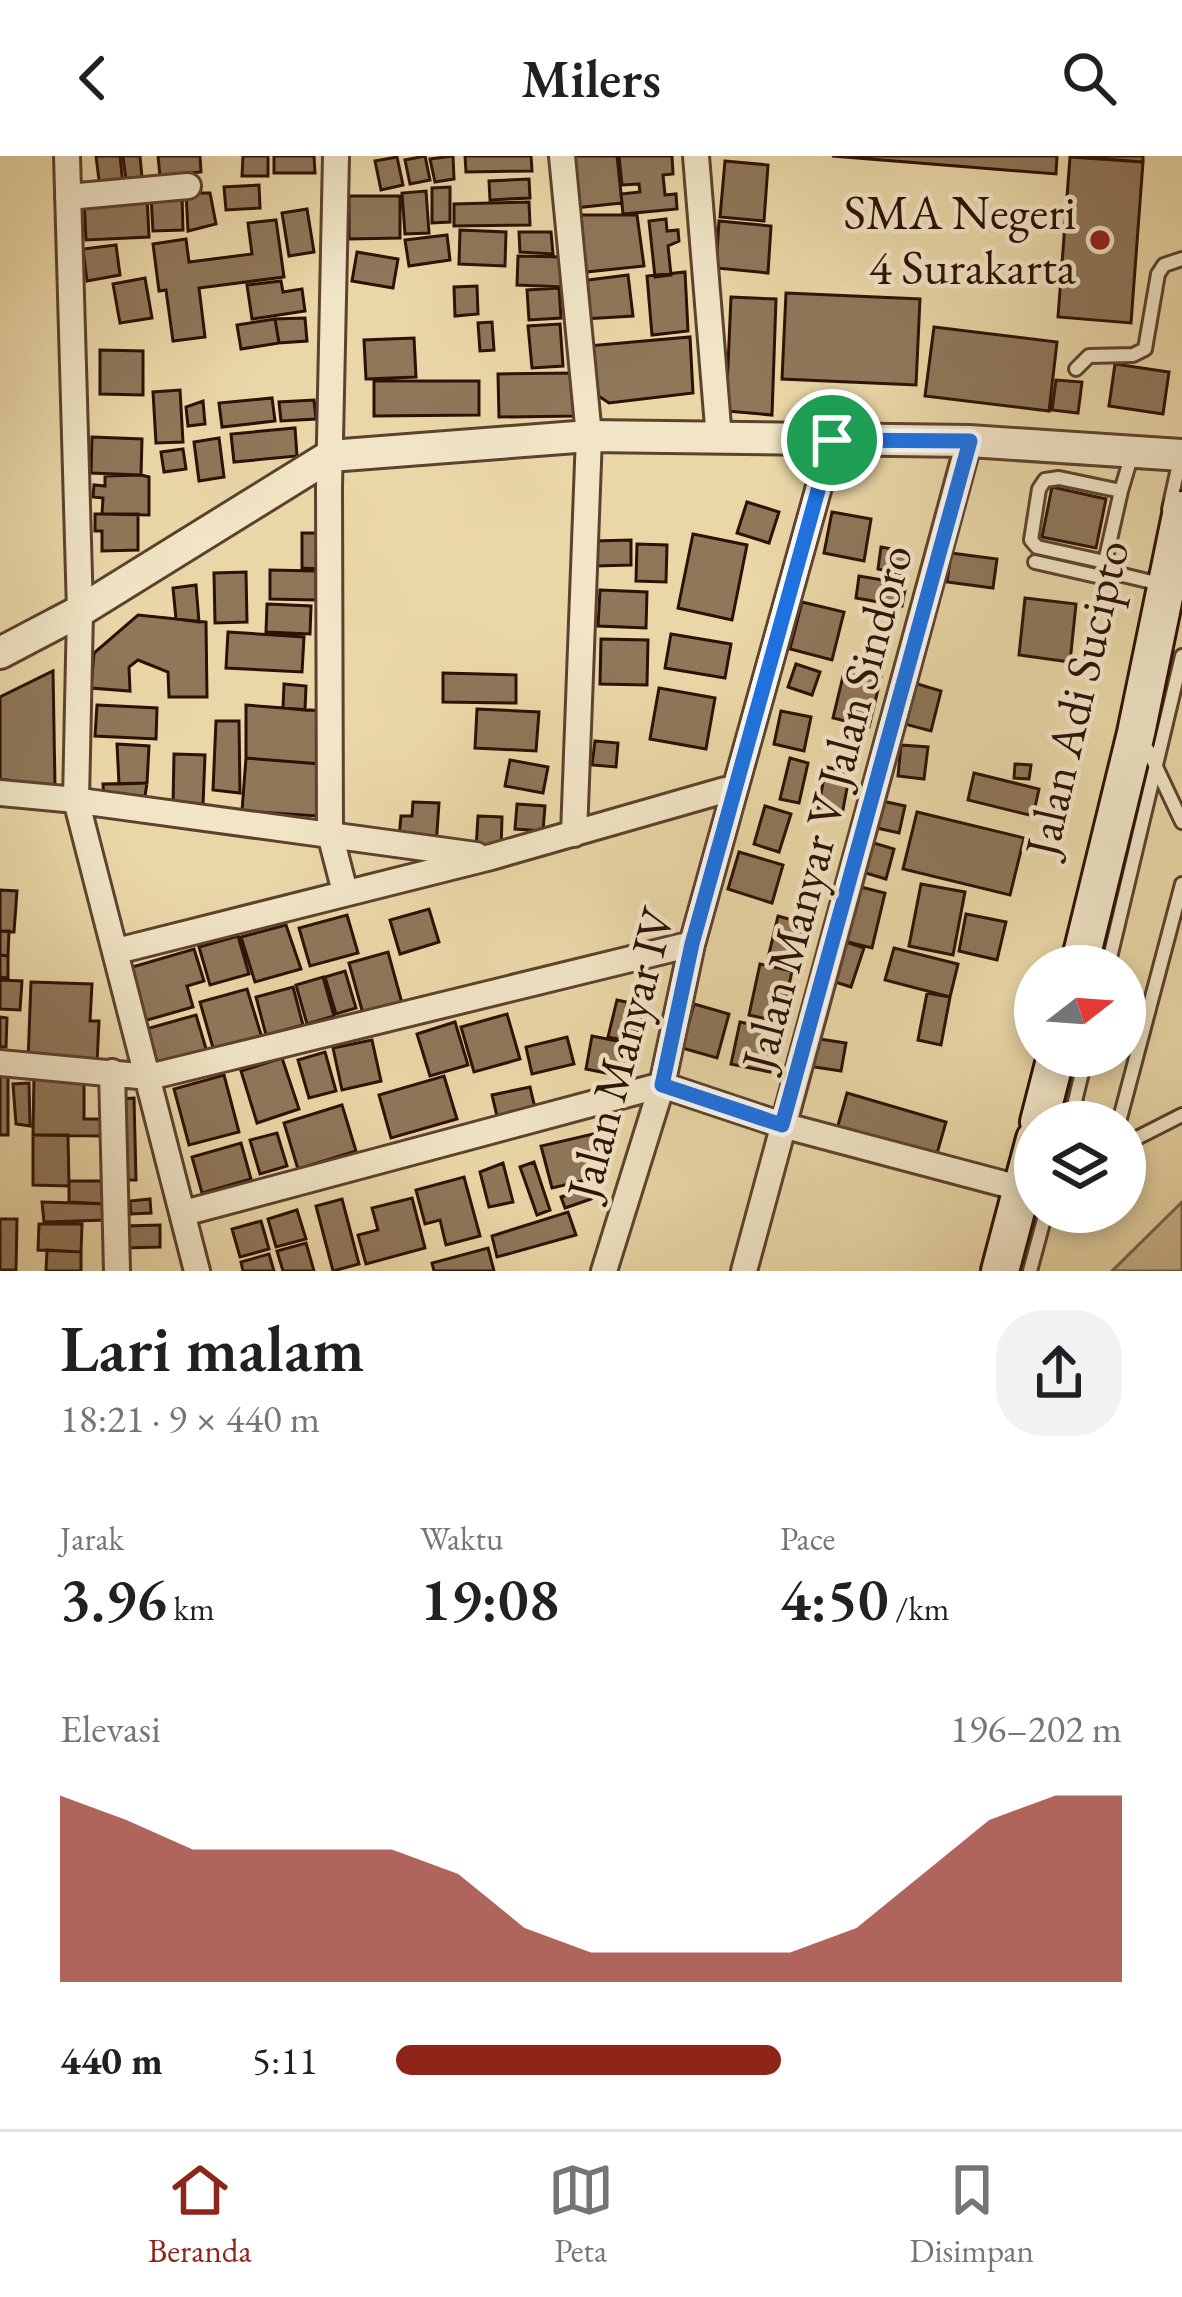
<!DOCTYPE html>
<html lang="id">
<meta charset="utf-8">
<style>
:root{--surface:#fff;--page:#f2f2f2;--text:#202124;--muted:#757577;--line:#e0e0e0;--accent:#8f2418}
body{margin:0;font-family:"EB Garamond",serif;background:var(--page);color:var(--text);height:100vh;display:flex;flex-direction:column;font-size:45px;white-space:nowrap}
*{box-sizing:border-box;margin:0}
p{font-size:39px;color:var(--muted)}
.icon{flex:none;width:66px;height:66px;fill:none;stroke:currentColor;stroke-width:2;stroke-linecap:round;stroke-linejoin:round}
.map{position:relative;height:1115px;overflow:hidden}
.sheet{display:flex;flex-direction:column;background:var(--surface);flex:1}
.sheet>*{flex:none}
.needle{width:78px;rotate:73deg}
.tools{position:absolute;left:1014px;top:789px;display:grid;gap:24px}
.tools a{display:grid;place-items:center;width:132px;height:132px;border-radius:50%;background:var(--surface);box-shadow:0 6px 18px #0003;font-size:60px}
.pin{position:absolute;display:grid;place-items:center;width:102px;height:102px;color:#fff;margin:-51px;border:6px solid #fff;border-radius:50%;box-shadow:0 3px 12px #0007}
.round{display:grid;place-items:center;flex:none;width:126px;height:126px;border-radius:48px;background:var(--page)}
.head{display:flex;align-items:center;justify-content:space-between;height:204px;padding:0 60px}
h1{font-size:66px;font-weight:600;line-height:90px}
.stats{display:grid;grid-template-columns:repeat(3,1fr);gap:18px;height:204px;padding:12px 60px}
.stats div{display:grid;align-content:center}
.stats b{font-size:60px;font-weight:600}
.stats small{font-size:33px;font-weight:400}
.stats p{font-size:33px}
.chart{height:336px;padding:24px 60px}
.chart p{display:flex;justify-content:space-between}
.chart svg{width:100%;height:216px;margin-top:12px;fill:var(--accent);opacity:.7}
ul{padding:0 60px;list-style:none;font-size:39px}
li{display:grid;grid-template-columns:192px 144px 1fr;align-items:center;height:90px}
li i{height:30px;border-radius:15px;background:var(--accent)}
header{display:flex;justify-content:space-between;align-items:center;height:156px;padding:0 60px;background:var(--surface);font-size:54px;font-weight:600}
.tab-bar{display:flex;justify-content:space-around;align-items:center;height:168px;border-top:3px solid var(--line);background:var(--surface);font-size:33px;color:var(--muted)}
.tab-bar a{display:grid;justify-items:center;gap:6px}
.tab-bar .selected{color:var(--accent)}
.map>svg:first-child{display:block}
.green{fill:#cab58c;stroke:#7c6249;stroke-width:3}
.building{fill:#8f775a;stroke:#2d1006;stroke-width:3}
.lines{fill:none;stroke-linecap:round;stroke-linejoin:round}
.service-casing{stroke:#5c422e;stroke-width:18}
.minor-casing{stroke:#5c422e;stroke-width:30}
.tertiary-casing{stroke:#5c422e;stroke-width:36}
.secondary-casing{stroke:#2d1006;stroke-width:42}
.service{stroke:#f1e5c6;stroke-width:12}
.minor{stroke:#f1e5c6;stroke-width:24}
.tertiary{stroke:#f1e5c6;stroke-width:30}
.secondary{stroke:#f1e5c6;stroke-width:36}
.route-casing{stroke:#fff;stroke-width:24}
.route{stroke:#1a73e8;stroke-width:15}
.poi-dot{fill:#8f2418;stroke:#f1e5c6;stroke-width:4.5}
.labels{text-anchor:middle;dominant-baseline:central;stroke-width:9;stroke-linejoin:round;paint-order:stroke}
.poi-label{font-size:48px;fill:#2d1006;stroke:#f1e5c6;text-anchor:end}
.street-label{font-size:48px;fill:#2d1006;stroke:#f1e5c6}
</style>
<header><svg class="icon" aria-label="back" viewBox="0 0 24 24"><path d="M15 5l-7 7 7 7"/></svg>Milers<svg class="icon" aria-label="search" viewBox="0 0 24 24"><circle cx="10" cy="10" r="6"/><path d="M15 15l6 6"/></svg></header>
<div class="map">
<svg width="1182" height="1115" viewBox="0 0 1182 1115">
<rect width="100%" height="100%" fill="#ead7a7"/>
<filter id="stains"><feTurbulence type="fractalNoise" baseFrequency=".00167" numOctaves="4"/><feColorMatrix values="0 0 0 0 .2 0 0 0 0 .09 0 0 0 0 .02 0 0 0 .5 -.17"/></filter>
<radialGradient id="worn" r=".72"><stop offset=".6" stop-color="#630" stop-opacity="0"/><stop offset="1" stop-color="#630" stop-opacity=".3"/></radialGradient>
<!-- green -->
<path class="green" d="M1182,1046V1115H1112Z"/>
<!-- building -->
<path class="building" d="M96,0H120L123,29L100,32Z
M123,0H140L142,22L126,24Z
M158,0H200L201,16L160,20Z
M243,0H268V20H242Z
M274,0H314L315,17H274Z
M425,0L430,24L410,28L405,4Z
M453,0L454,23L435,26L430,3Z
M465,0H531L532,15L466,16Z
M569,0H617L622,47L574,52Z
M619,0H672L673,18L663,19L665,39L676,38L677,53L623,58L621,38L640,36L639,28L622,29Z
M832,0H1057L1056,18Z
M1143,0V6L1070,0Z
M397,1L403,29L381,34L375,5Z
M1070,1L1143,6L1131,167L1058,161Z
M725,5L768,9L764,65L720,61Z
M529,23L530,42L490,44L489,25Z
M259,29L260,52L226,54L224,31Z
M450,31V66L432,67V32Z
M426,35L429,77L405,78L402,37Z
M186,37H210L216,68L188,75Z
M182,39L183,74L153,75L151,41Z
M147,40L149,81L86,84L84,44Z
M349,40H400V82L349,83Z
M529,46L530,69L454,70V48Z
M307,53L314,96L289,100L282,57Z
M580,59H637L644,110L586,116Z
M666,63L667,75L678,74L679,85L668,90L671,119L655,121L649,65Z
M276,64L284,121L199,132L205,181L173,185L166,134L159,135L153,88L186,83L189,106L252,98L248,67Z
M719,65L771,70L768,117L716,112Z
M460,74L506,76L505,110L459,108Z
M519,76H551L553,98L520,96Z
M447,79L450,104L409,110L405,84Z
M116,89L120,119L87,125L83,93Z
M357,96L398,103L393,132L352,125Z
M518,100L564,101V131L517,129Z
M685,116L688,175L652,179L647,120Z
M628,119L633,160L584,163L580,125Z
M145,122L152,162L120,167L113,128Z
M281,125L283,136L302,133L305,155L252,163L247,129Z
M477,130L478,158L455,160L454,131Z
M559,132L561,162L529,164L527,134Z
M786,137L920,143L916,229L782,223Z
M731,141L776,143L772,259L726,255Z
M305,162L307,185L279,187L275,163Z
M275,163L279,187L241,193L237,169Z
M492,166L494,194L480,195L478,167Z
M560,168L563,210L532,212L528,170Z
M934,171L1057,186L1049,255L925,240Z
M690,181L693,237L609,247L591,235L587,190Z
M414,182L416,221L366,223L364,184Z
M100,194L143,195V239L100,238Z
M1115,208L1169,216L1163,258L1109,250Z
M573,217L574,260L499,261L498,218Z
M1056,224L1082,226L1078,257L1052,254Z
M374,225H479V259L374,260Z
M180,234L183,286L156,287L153,236Z
M272,242L275,265L222,271L219,247Z
M314,244L316,263L281,265L279,246Z
M203,245L205,268L188,270L186,251Z
M295,272L297,300L234,306L231,278Z
M92,281L142,283L141,319L91,317Z
M219,282L224,321L199,325L194,286Z
M183,293L186,313L164,316L161,296Z
M141,319L149,321V359L102,358L103,342L93,341L94,329L105,330V320Z
M1052,331L1106,343L1096,392L1042,381Z
M747,346L779,356L769,387L737,377Z
M832,356L871,363L864,405L824,397Z
M95,358H138V394L102,395V375H95Z
M302,377H322V413L302,412Z
M693,378L747,389L732,464L678,452Z
M631,384V409L595,410L594,385Z
M637,388L667,389L666,426L636,425Z
M881,391L907,396L904,418L878,413Z
M951,397L997,403L993,432L947,426Z
M270,414L316,415V444L270,443Z
M246,416L247,466L215,467L214,417Z
M859,420L906,428L902,450L856,442Z
M196,429L199,466L176,463L173,432Z
M600,434L647,436L646,472L598,470Z
M1025,442L1076,448L1070,506L1019,499Z
M802,446L844,456L832,504L790,493Z
M267,448L311,450L310,478L266,476Z
M138,459L206,466L207,541H169L168,516L138,504L129,511L130,535L91,532L94,497Z
M228,476L304,481L302,516L226,512Z
M671,478L731,488L725,522L665,512Z
M601,483L648,484L647,529L600,528Z
M796,508L820,516L812,539L788,531Z
M845,512L881,521L869,571L833,562Z
M53,515L55,631L0,623V541Z
M443,517L516,519V547L443,546Z
M911,526L941,535L931,575L901,567Z
M284,528L306,530L305,554L283,552Z
M659,532L715,542L706,593L650,583Z
M97,549L157,552L156,583L95,580Z
M246,549L322,555L320,608L246,602Z
M477,553L539,556L536,595L475,592Z
M781,555L811,561L804,595L774,588Z
M216,565H239L240,637L213,634Z
M595,585L618,587L616,611L592,609Z
M117,588L149,590L147,627L119,628Z
M901,589L928,591L924,623L898,620Z
M174,598L205,599L203,650L173,649Z
M246,602L320,608L317,660L242,655Z
M790,602L808,607L799,647L780,643Z
M510,604L548,611L543,637L505,630Z
M1015,608L1031,609L1029,623L1014,622Z
M826,611L850,616L842,659L818,654Z
M974,617L1039,633L1033,660L968,644Z
M147,627L144,647L104,645L103,628Z
M882,645L905,650L899,677L877,672Z
M413,646L439,647L436,691L399,682L401,660H412Z
M517,648L545,650L543,675L515,673Z
M765,650L791,658L779,696L754,688Z
M917,656L1024,682L1010,739L903,713Z
M478,660L502,661L501,694L476,693Z
M867,685L894,693L886,723L859,715Z
M739,696L783,709L772,747L728,733Z
M921,728L965,736L953,799L909,790Z
M853,729L885,737L872,792L840,784Z
M0,734L17,735L14,776L0,775Z
M429,753L439,786L400,798L390,764Z
M966,758L1006,766L997,804L959,795Z
M347,759L358,797L310,810L299,772Z
M778,760L810,769L800,810L768,802Z
M286,769L301,813L255,826L241,781Z
M0,775H9L8,800L0,799Z
M238,780L249,818L210,829L199,791Z
M840,784L864,792L851,831L826,823Z
M894,792L958,808L950,841L885,824Z
M194,793L204,825L187,830L193,851L144,865L129,812Z
M388,796L402,847L363,858L349,807Z
M0,799L8,800V822L0,821Z
M760,808L792,815L781,866L749,859Z
M345,815L356,852L336,858L325,821Z
M323,821L334,860L307,868L296,829Z
M0,824L22,825L20,854L0,853Z
M31,826L92,828L90,865H99L97,908L28,905Z
M293,831L303,869L266,879L256,841Z
M247,833L263,885L215,899L200,846Z
M927,837L950,841L941,889L918,884Z
M617,844L644,850L636,887L608,881Z
M694,848L729,858L717,902L682,892Z
M507,858L520,903L474,916L461,871Z
M196,859L207,896L156,910L146,873Z
M0,861L7,862L6,891H0Z
M455,866L468,909L430,920L417,878Z
M740,866L779,874L770,916L731,908Z
M592,880L627,887L621,920L586,913Z
M567,881L574,908L532,918L526,891Z
M813,882L846,887L841,915L808,910Z
M372,884L381,925L342,934L333,892Z
M325,896L336,935L309,942L298,904Z
M282,902L299,953L257,967L241,915Z
M0,918H8V979H0Z
M224,919L239,976L189,989L174,933Z
M34,920L84,921V963H102V980L33,979Z
M444,920L457,963L391,982L379,939Z
M29,927L30,970L16,968L13,928Z
M530,931L535,952L497,960L492,939Z
M847,937L946,966L936,1001L837,973Z
M134,942L136,1024H120L118,943Z
M342,949L356,995L298,1013L284,967Z
M277,977L287,1010L260,1018L250,984Z
M593,978L603,1020L552,1032L541,990Z
M33,979H68L69,1030L33,1029Z
M241,987L251,1023L202,1037L192,1001Z
M534,1006L550,1054L537,1059L520,1011Z
M503,1007L513,1046L489,1051L480,1016Z
M464,1021L480,1080L446,1089L440,1064L425,1068L416,1034Z
M69,1025H108L107,1048L69,1046Z
M587,1032L591,1043L565,1052L561,1041Z
M412,1042L425,1092L366,1108L358,1079L378,1074L372,1052Z
M150,1043L151,1057L131,1058L130,1045Z
M342,1043L359,1108L333,1115L316,1050Z
M42,1046L107,1048V1064L44,1066Z
M297,1054L306,1083L276,1091L268,1063Z
M568,1056L576,1079L497,1101L492,1080Z
M0,1063H17L16,1114H0Z
M261,1065L269,1093L240,1101L232,1073Z
M39,1068H82L81,1096L38,1094Z
M160,1069V1091L124,1092V1070Z
M306,1087L314,1115H283L277,1095Z
M488,1092L494,1115H434L432,1107Z
M47,1094L81,1096V1115H46Z
M269,1098L274,1115H243L241,1106Z"/>
<g class="lines">
<!-- service casing -->
<g class="service-casing">
<path id="service" d="M1076,213L1089,200L1133,199L1145,193L1158,118L1164,109L1182,103
M1132,298L1121,335L1059,322L1045,324L1039,333L1031,384L1037,391L1105,406L1110,416L1152,426
M1169,353L1180,303
M1035,406L1101,421L1110,416
M1105,406L1121,335
M1148,594L1182,666
M1108,810L1182,500
M1070,966L1086,900
M1119,966L1182,728
M1125,988L1182,959
M1030,1115L1046,1056"/>
</g>
<!-- minor casing -->
<g class="minor-casing">
<path id="minor" d="M67,0L80,455L76,644L197,1115
M336,0L329,331L330,678L345,736
M562,0L589,280L574,678
M696,0L719,283
M68,41L188,30
M0,637L76,644
M80,645L476,699
M117,795L491,701L725,634
M0,907L149,921L692,788
M112,916L117,1115
M184,1057L662,929L782,969L1023,1033
M604,1115L662,929L692,788L832,284
M744,1115L969,285"/>
</g>
<!-- tertiary casing -->
<g class="tertiary-casing">
<path id="tertiary" d="M0,497L80,455L330,300L589,280L969,285L1182,299"/>
</g>
<!-- secondary casing -->
<g class="secondary-casing">
<path id="secondary" d="M1079,810L1136,577L1182,354
M1039,966L1056,900
M1000,1115L1035,983"/>
</g>
<!-- service -->
<use href="#service" class="service"/>
<!-- minor -->
<use href="#minor" class="minor"/>
<!-- tertiary -->
<use href="#tertiary" class="tertiary"/>
<!-- secondary -->
<use href="#secondary" class="secondary"/>
</g>
<g class="lines">
<!-- route casing -->
<g class="route-casing">
<path id="route" d="M832,284L970,285L782,969L662,929L692,788Z"/>
</g>
<!-- route -->
<use href="#route" class="route"/>
</g>
<!-- markers -->
<circle class="poi-dot" cx="1100" cy="84" r="12"/>
<g class="labels">
<!-- poi labels -->
<g class="poi-label">
<text x="1076" y="56">SMA Negeri<tspan x="1076" dy="55">4 Surakarta</tspan></text>
</g>
<!-- street labels -->
<g class="street-label">
<text transform="translate(1076 542) rotate(-77)">Jalan Adi Sucipto</text>
<text transform="translate(826 651) rotate(-75)">Jalan Manyar V Jalan Sindoro</text>
<text transform="translate(620 897) rotate(-75)">Jalan Manyar IV</text>
</g>
</g>
<rect width="100%" height="100%" filter="url(#stains)"/>
<rect width="100%" height="100%" fill="url(#worn)"/>
</svg>
<div class="tools">
<a><svg class="needle" viewBox="-14 -14 28 28"><path d="M0-13l5 13h-10z" fill="#e53935"/><path d="M0 13l5-13h-10z" fill="#757577"/></svg></a>
<a><svg class="icon" aria-label="layers" viewBox="0 0 24 24"><path d="M12 4l9 5-9 5-9-5zM3 14l9 5 9-5"/></svg></a>
</div>
<div class="pin" style="left:832px;top:284px;background:#1e9e55"><svg class="icon" aria-label="arrive" viewBox="0 0 24 24"><path d="M6 21V4h12l-3 4 3 4H6"/></svg></div>
</div>
<section class="sheet">
<div class="head"><div><h1>Lari malam</h1><p>18:21 · 9 × 440 m</p></div><a class="round"><svg class="icon" aria-label="share" viewBox="0 0 24 24"><path d="M12 15V3M7 8l5-5 5 5M5 13v7h14v-7"/></svg></a></div>
<div class="stats">
<div><p>Jarak</p><b>3.96<small> km</small></b></div>
<div><p>Waktu</p><b>19:08</b></div>
<div><p>Pace</p><b>4:50<small> /km</small></b></div>
</div>
<div class="chart"><p><span>Elevasi</span>196–202 m</p>
<svg viewBox="0 0 160 44" preserveAspectRatio="none"><path d="M0 44V6L10 11L20 17L30 17L40 17L50 17L60 22L70 33L80 38L90 38L100 38L110 38L120 33L130 22L140 11L150 6L160 6V44z"/></svg>
</div>
<ul>
<li><b>440 m</b>5:11<i style="width:53%"></i></li>
</ul>
</section>
<nav class="tab-bar">
<a class="selected"><svg class="icon" aria-label="home" viewBox="0 0 24 24"><path d="M3 11l9-7 9 7M6 9v11h12V9"/></svg>Beranda</a>
<a><svg class="icon" aria-label="map" viewBox="0 0 24 24"><path d="M3 6l6-2 6 2 6-2v14l-6 2-6-2-6 2zM9 4v14M15 6v14"/></svg>Peta</a>
<a><svg class="icon" aria-label="saved" viewBox="0 0 24 24"><path d="M7 4h10v16l-5-4-5 4z"/></svg>Disimpan</a>
</nav>
